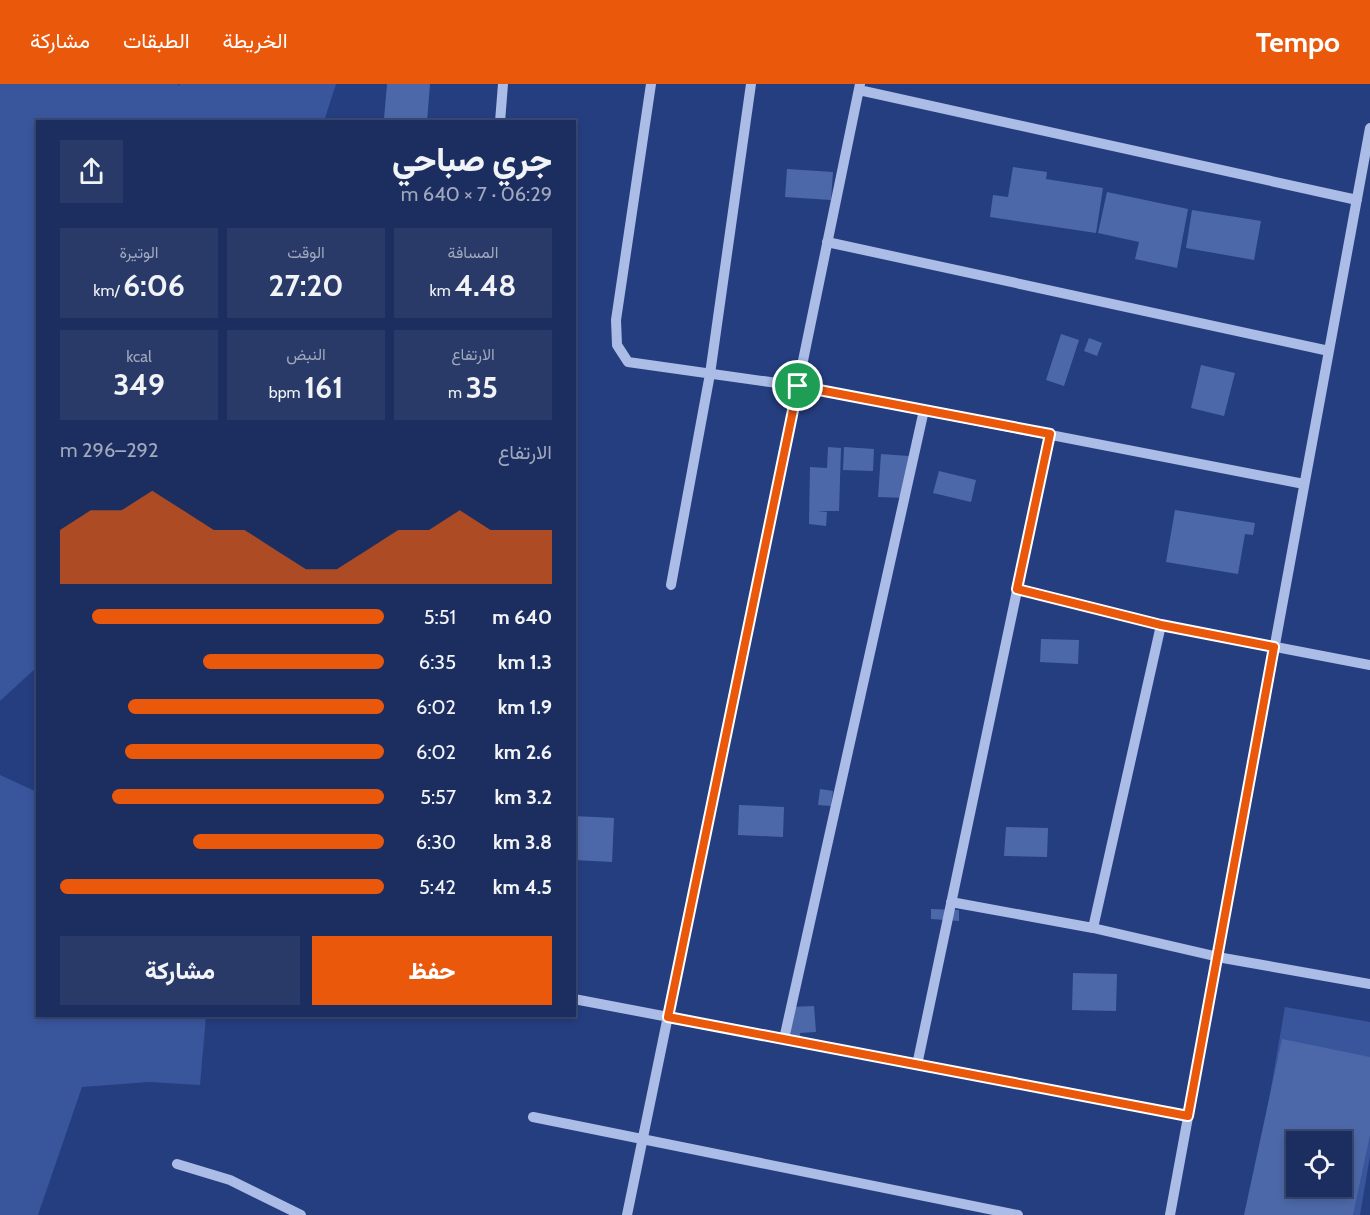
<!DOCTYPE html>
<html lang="ar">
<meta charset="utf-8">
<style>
:root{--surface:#1c2e5f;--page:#293a68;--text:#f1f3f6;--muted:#a0a8bd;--line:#3a4a74;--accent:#ea580c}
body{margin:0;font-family:Cabin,Vazirmatn,sans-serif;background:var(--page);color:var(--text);direction:rtl;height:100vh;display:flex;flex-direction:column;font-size:22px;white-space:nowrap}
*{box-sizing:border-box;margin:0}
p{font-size:20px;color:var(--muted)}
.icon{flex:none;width:33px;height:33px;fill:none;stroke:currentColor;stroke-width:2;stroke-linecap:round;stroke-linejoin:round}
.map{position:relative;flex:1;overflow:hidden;direction:ltr}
.panel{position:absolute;left:36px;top:36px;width:540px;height:897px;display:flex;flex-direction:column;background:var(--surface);border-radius:0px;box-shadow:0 3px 9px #0003,0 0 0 2px var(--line);direction:rtl}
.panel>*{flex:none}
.buttons{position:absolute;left:1286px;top:1047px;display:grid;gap:12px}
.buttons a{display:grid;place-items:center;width:66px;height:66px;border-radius:0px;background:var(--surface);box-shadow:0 3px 9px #0003,0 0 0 2px var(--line);font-size:30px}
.pin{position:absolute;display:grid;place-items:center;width:51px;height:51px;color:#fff;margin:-26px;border:3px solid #fff;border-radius:50%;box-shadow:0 2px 6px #0007}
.round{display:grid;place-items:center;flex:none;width:63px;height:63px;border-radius:0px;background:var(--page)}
.head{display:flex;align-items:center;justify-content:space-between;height:102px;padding:0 24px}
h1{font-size:33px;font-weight:800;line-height:45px}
.stats{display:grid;grid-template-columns:repeat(3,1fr);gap:9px;height:102px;padding:6px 24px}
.stats div{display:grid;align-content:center;border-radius:0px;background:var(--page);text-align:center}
.stats b{font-size:30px;font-weight:800}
.stats small{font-size:16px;font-weight:400}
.stats p{font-size:16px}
.chart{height:168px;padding:12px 24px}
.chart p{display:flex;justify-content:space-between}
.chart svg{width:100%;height:108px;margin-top:6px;fill:var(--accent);opacity:.7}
.button{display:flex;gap:12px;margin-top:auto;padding:12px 24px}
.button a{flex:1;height:69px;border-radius:0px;background:var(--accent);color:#fff;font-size:24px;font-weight:800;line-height:69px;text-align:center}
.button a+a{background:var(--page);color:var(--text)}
ul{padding:0 24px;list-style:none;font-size:20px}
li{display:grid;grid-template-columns:96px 72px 1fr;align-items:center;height:45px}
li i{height:15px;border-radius:8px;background:var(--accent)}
header{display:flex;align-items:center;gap:36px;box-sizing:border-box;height:84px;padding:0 30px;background:var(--accent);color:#fff}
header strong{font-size:28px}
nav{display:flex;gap:33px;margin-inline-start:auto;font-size:21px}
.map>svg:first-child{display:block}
.green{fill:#39569d;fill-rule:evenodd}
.building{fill:#4d68a8;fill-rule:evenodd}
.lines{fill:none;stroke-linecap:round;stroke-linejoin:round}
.minor{stroke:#abbce6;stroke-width:10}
.route-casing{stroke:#fff;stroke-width:12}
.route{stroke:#ea580c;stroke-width:8}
</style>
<header>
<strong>Tempo</strong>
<nav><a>الخريطة</a><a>الطبقات</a><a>مشاركة</a></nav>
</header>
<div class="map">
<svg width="1370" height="1131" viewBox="0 0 1370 1131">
<rect width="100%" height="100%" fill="#253e7f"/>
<!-- green -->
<path class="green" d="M0,0H178L179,2L180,0H336L324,37L38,38L37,583L0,617Z
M0,691L37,708L38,932H206L200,1001L149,998L82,1003L38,1131H0Z
M1285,923L1370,938V1072L1360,1131H1249ZM1296,1058H1341V1102H1296Z"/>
<!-- building -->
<path class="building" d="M387,0H430L427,38L384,35Z
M1013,83L1047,88L1046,95L1103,104L1096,149L990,133L993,111L1008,113Z
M787,85L833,88L831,116L785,113Z
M1107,108L1188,125L1177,184L1135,175L1139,158L1098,149Z
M1192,126L1261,137L1254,176L1186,164Z
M1061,250L1079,256L1064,302L1046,296Z
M1089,254L1102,259L1097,272L1084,267Z
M1201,281L1235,289L1224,332L1191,324Z
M828,363L841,364L839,427H817L827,428L826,442L809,440L810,383L827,384Z
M844,363L874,365L873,387L843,386Z
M881,370L909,372L906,414L878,413Z
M939,387L976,396L971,418L933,409Z
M1175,426L1255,439L1253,451L1245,450L1238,490L1166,478Z
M1041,555L1079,556L1078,580L1040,578Z
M820,705L833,707L831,722L818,721Z
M739,721L784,723L783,753L738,751Z
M574,732L614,734L612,778L574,776Z
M1006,743L1048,744L1047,773L1004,772Z
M931,825L959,826V837L931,835Z
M1073,889L1117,890L1116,927L1072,926Z
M814,922L816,948L800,949L801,960L791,961L789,923Z
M1282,955L1370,973V1051L1353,1131H1244ZM1296,1058H1341V1102H1296Z"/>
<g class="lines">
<!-- minor -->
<path class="minor" d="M651,0L616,236L617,261L628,278L798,302L1304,400
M859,6L1357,116
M500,38L503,0
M827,158L1329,267
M671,501L710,290L751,0
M1017,505L1161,541L1370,581
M951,818L1093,844L1223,874L1370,900
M1093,844L1161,541
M574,915L1188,1032
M784,955L924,326
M917,981L1050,350
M533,1033L1018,1131
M177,1080L230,1096L301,1131
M627,1131L860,0
M1170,1131L1370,44"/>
</g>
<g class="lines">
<!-- route casing -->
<g class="route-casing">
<path id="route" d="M798,302L1050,350L1017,505L1161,541L1274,563L1188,1032L668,933Z"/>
</g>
<!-- route -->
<use href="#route" class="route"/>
</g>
</svg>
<div class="buttons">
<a><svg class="icon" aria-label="locate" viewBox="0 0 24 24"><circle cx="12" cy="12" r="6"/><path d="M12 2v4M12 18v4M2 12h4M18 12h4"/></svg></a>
</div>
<div class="pin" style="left:798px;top:302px;background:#1e9e55"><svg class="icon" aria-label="arrive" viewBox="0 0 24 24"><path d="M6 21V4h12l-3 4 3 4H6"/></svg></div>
<section class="panel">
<div class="head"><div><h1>جري صباحي</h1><p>06:29 · 7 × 640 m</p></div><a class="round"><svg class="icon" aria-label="share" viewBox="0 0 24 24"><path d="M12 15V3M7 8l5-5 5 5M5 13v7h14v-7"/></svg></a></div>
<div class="stats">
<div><p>المسافة</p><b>4.48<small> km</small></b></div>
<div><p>الوقت</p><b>27:20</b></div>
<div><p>الوتيرة</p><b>6:06<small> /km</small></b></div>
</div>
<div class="stats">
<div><p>الارتفاع</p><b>35<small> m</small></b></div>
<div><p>النبض</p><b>161<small> bpm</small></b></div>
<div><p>kcal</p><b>349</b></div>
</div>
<div class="chart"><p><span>الارتفاع</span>292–296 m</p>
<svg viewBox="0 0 160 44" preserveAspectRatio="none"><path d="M0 44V22L10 14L20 14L30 6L40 14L50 22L60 22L70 30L80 38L90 38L100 30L110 22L120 22L130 14L140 22L150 22L160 22V44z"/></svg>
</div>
<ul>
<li><b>640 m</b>5:51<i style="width:90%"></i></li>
<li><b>1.3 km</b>6:35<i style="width:56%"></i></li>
<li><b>1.9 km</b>6:02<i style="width:79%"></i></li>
<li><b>2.6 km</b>6:02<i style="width:80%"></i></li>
<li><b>3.2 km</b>5:57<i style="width:84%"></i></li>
<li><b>3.8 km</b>6:30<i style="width:59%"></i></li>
<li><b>4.5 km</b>5:42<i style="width:100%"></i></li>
</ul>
<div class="button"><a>حفظ</a><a>مشاركة</a></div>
</section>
</div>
